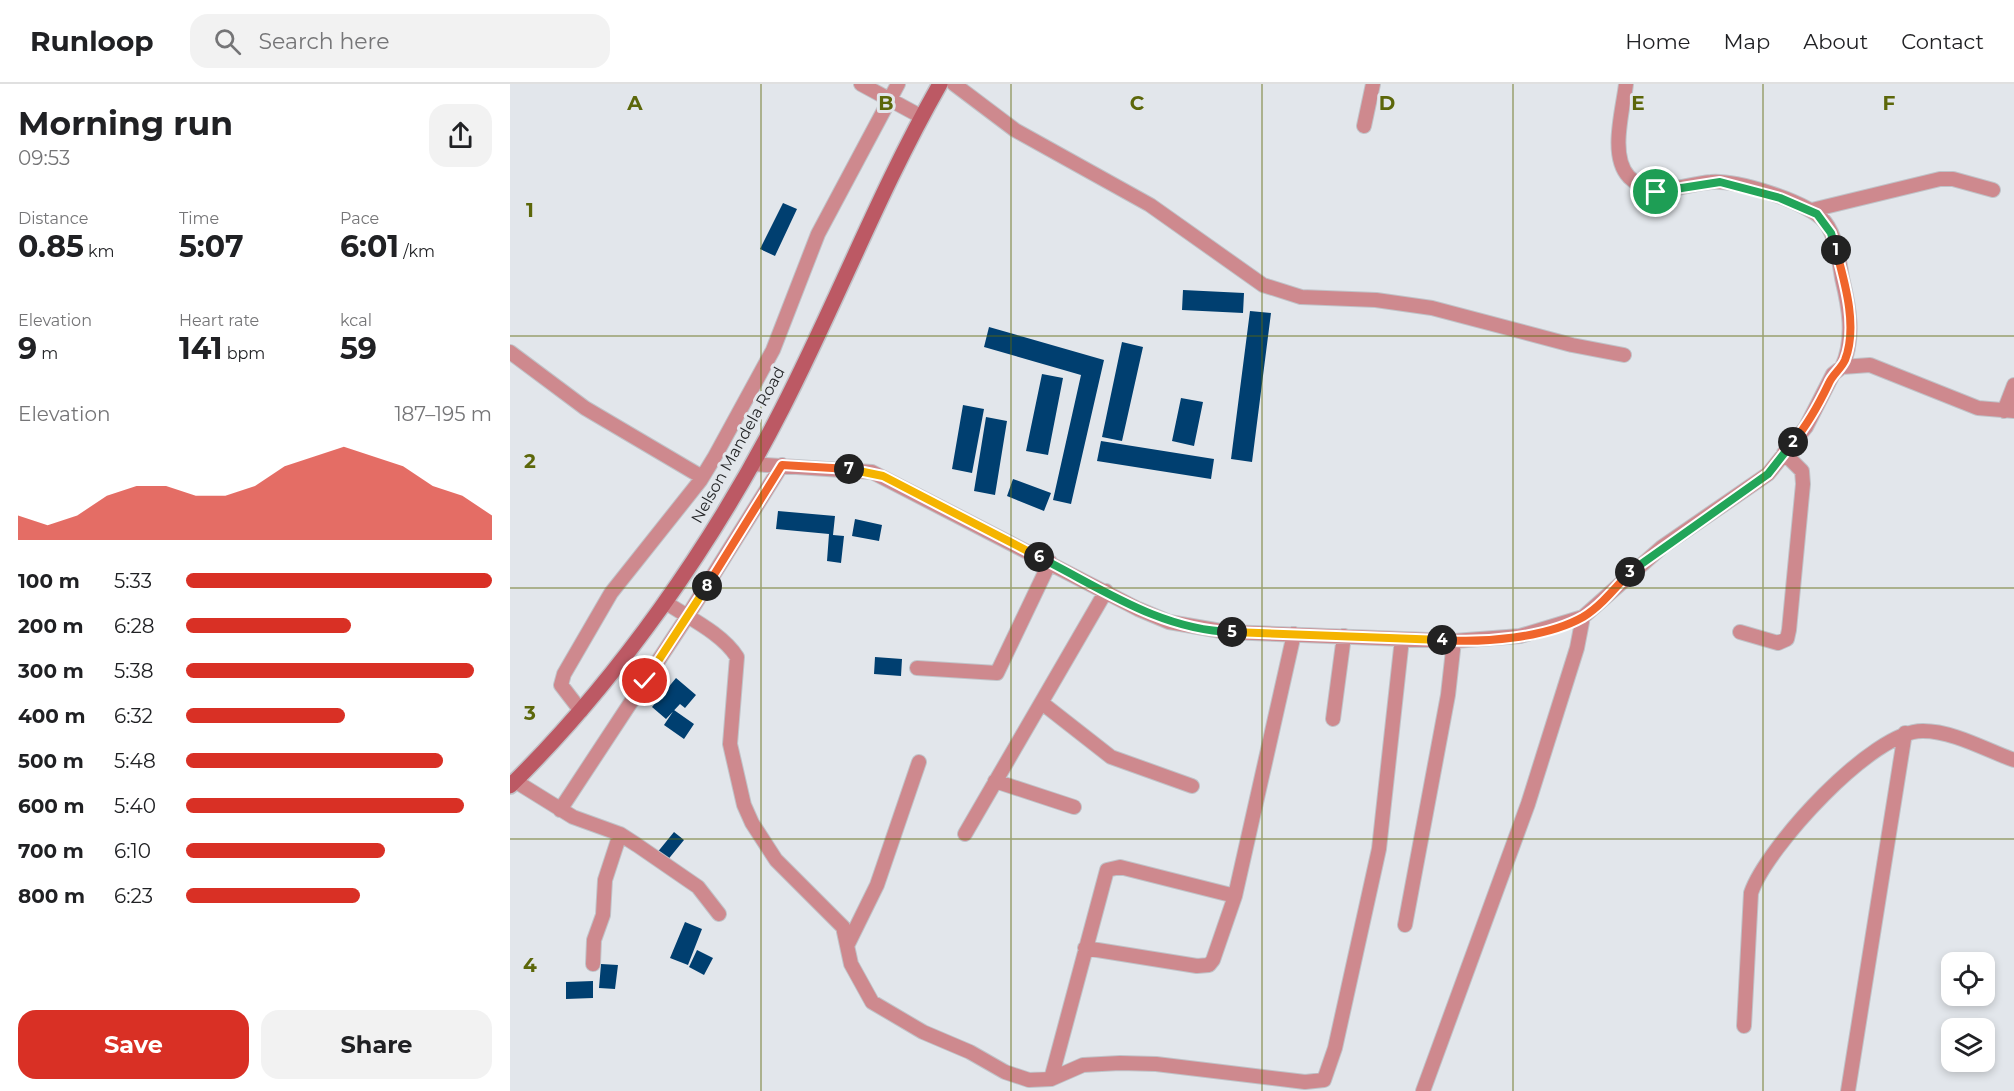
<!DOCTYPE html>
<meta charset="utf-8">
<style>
:root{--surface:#fff;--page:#f2f2f2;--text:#202124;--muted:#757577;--line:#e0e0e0;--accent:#d93025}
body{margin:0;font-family:Montserrat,sans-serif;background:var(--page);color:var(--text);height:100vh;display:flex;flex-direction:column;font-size:22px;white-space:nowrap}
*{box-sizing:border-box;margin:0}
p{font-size:20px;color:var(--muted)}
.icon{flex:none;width:33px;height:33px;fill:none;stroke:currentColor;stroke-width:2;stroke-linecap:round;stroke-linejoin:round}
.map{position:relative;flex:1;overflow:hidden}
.panel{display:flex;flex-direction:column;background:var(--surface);width:510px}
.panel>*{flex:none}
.fabs{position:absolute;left:1431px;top:868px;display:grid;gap:12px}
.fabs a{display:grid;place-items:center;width:54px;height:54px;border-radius:12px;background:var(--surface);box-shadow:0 3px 9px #0003;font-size:30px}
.pin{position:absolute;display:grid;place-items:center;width:51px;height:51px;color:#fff;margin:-26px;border:3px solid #fff;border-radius:50%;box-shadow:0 2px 6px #0007}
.km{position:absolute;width:30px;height:30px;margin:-15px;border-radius:50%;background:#222;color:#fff;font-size:16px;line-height:30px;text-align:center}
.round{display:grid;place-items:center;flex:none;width:63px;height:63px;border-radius:18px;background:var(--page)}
.summary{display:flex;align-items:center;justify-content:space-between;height:102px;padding:0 18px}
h1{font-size:33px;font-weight:700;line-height:45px}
.metrics{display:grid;grid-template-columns:repeat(3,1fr);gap:9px;height:102px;padding:6px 18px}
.metrics div{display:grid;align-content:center}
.metrics b{font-size:30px;font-weight:700}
.metrics small{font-size:16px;font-weight:400}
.metrics p{font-size:16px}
.chart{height:168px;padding:12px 18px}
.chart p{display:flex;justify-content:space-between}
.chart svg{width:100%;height:108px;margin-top:6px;fill:var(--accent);opacity:.7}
.cta{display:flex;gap:12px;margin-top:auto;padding:12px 18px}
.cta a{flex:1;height:69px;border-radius:18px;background:var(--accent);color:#fff;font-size:24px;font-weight:700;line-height:69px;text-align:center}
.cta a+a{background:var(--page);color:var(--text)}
ul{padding:0 18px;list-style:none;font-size:20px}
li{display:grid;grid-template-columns:96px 72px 1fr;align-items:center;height:45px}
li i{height:15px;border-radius:8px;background:var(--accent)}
header{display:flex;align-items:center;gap:36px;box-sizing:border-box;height:84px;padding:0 30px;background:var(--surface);border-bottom:2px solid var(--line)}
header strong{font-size:28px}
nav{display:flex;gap:33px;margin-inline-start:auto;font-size:21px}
.search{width:420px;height:54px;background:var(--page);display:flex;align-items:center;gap:15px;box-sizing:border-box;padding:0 21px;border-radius:18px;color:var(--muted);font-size:22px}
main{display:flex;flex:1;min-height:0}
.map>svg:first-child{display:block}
.building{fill:#003f70}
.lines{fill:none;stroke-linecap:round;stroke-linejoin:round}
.minor-casing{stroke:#c0c3c8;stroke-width:16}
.secondary-casing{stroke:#c0c3c8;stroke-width:18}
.minor{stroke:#ce898e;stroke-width:14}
.secondary{stroke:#bc5964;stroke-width:15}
.split-1-casing{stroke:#fff;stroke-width:12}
.split-2-casing{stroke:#fff;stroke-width:12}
.split-3-casing{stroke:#fff;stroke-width:12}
.split-4-casing{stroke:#fff;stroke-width:12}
.split-5-casing{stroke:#fff;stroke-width:12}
.split-6-casing{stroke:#fff;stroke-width:12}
.split-7-casing{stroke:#fff;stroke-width:12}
.split-8-casing{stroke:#fff;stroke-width:12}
.split-9-casing{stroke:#fff;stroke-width:12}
.split-1{stroke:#22a559;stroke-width:8}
.split-2{stroke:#f0652b;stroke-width:8}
.split-3{stroke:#22a559;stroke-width:8}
.split-4{stroke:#f0652b;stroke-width:8}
.split-5{stroke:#f5b400;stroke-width:8}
.split-6{stroke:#22a559;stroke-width:8}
.split-7{stroke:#f5b400;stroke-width:8}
.split-8{stroke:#f0652b;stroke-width:8}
.split-9{stroke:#f5b400;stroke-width:8}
.grid{fill:none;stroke:#5c670a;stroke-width:1.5;stroke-opacity:0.55}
.labels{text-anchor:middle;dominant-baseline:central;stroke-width:6;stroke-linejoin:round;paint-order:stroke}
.street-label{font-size:16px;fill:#242527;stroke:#e2e6eb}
.grid-label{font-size:20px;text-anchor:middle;font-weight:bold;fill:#5c670a;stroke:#e2e6eb;stroke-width:6;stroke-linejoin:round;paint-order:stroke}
</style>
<header>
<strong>Runloop</strong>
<div class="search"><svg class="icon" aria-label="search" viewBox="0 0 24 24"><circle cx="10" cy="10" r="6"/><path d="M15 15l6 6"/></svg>Search here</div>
<nav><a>Home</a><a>Map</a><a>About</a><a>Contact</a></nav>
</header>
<main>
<section class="panel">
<div class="summary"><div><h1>Morning run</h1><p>09:53</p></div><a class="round"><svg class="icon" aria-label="share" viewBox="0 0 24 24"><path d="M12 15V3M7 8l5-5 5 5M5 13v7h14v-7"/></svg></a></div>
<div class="metrics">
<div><p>Distance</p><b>0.85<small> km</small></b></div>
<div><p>Time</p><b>5:07</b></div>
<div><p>Pace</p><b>6:01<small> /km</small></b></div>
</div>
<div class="metrics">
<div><p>Elevation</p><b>9<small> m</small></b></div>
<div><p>Heart rate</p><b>141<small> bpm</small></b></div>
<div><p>kcal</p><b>59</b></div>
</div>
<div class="chart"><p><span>Elevation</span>187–195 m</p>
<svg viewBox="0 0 160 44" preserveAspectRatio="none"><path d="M0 44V34L10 38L20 34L30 26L40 22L50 22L60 26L70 26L80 22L90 14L100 10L110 6L120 10L130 14L140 22L150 26L160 34V44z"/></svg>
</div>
<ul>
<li><b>100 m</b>5:33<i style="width:100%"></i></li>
<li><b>200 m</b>6:28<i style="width:54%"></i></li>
<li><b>300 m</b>5:38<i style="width:94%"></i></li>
<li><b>400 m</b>6:32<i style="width:52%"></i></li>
<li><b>500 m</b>5:48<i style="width:84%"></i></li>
<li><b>600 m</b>5:40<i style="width:91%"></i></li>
<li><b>700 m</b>6:10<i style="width:65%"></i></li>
<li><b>800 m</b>6:23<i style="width:57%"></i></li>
</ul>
<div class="cta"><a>Save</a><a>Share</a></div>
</section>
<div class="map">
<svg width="1504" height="1007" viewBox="0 0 1504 1007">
<rect width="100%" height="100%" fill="#e2e6eb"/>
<!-- building -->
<path class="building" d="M273,119L287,125L265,172L250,165Z
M673,206L734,209L733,229L672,226Z
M740,227L761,229L742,378L721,375Z
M479,243L594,276L561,420L543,416L571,291L474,263Z
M612,258L633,263L612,357L592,353Z
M532,290L553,294L538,371L516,367Z
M671,314L693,318L684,362L662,357Z
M453,321L474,325L462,389L442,385Z
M476,333L497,337L485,411L464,407Z
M591,357L704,375L701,395L587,377Z
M503,395L541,409L534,427L497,412Z
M268,427L325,432L323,451L334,452L331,479L317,477L319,450L266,445Z
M345,435L372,441L369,457L342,452Z
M365,573L392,575L391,592L364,590Z
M166,594L186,611L175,624L170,620L156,635L142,623Z
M164,626L184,640L174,655L154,641Z
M164,748L174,756L156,778L146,770Z
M175,838L192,845L178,881L160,874Z
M187,866L203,874L194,891L179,883Z
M91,880L108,881L105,905L89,904Z
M83,897V914L56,915V898Z"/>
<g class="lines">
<!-- minor casing -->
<g class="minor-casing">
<path id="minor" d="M351,0L412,33
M444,0L505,46L640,121L753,201L791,213L866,216L922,224L1062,261L1114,271
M1116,0C1113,26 1099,72 1119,93C1144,118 1171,100 1201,98C1225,95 1299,118 1315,138C1326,152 1329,176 1332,194C1339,223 1345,254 1332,283
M854,42L863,0
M1302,126L1430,95H1443L1483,106
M0,268L75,324L192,393
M1494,327L1504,301
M242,380L362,388L628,525L659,538L717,548L944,557L1010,552L1073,533L1152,463L1258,390L1296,343L1323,290L1332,283L1360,281L1468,324L1504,327
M155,518C177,533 212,549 227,573L220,660L234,721L242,739L266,776L333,843L341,880L362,918L413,948L460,968L495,988L519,996L541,995L573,981L610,979L646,980L795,998L814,996L825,964L869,765L892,555
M1230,548L1268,559L1277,555L1279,546L1293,400L1292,387L1274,369
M407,584L487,589L540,478
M532,619L601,673L682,702
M71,627L51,601L54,590L101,509L190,397L204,374L263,266L308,150L388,0
M823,635L834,552
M5,697L63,733L110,750L127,761L188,803L209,830
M485,697L564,723
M50,726L177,533L272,381
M455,750L596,507
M895,841L938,611L944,557
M338,860L367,801L409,678
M575,864L687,882L699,881L703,876L725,812L784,550
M83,880L84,856L93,831L95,796L110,750
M1234,942L1241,809C1256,764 1363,646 1413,647C1443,647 1476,666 1504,676
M541,995L597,786L610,783L725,812
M913,1007L1018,720L1067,564L1073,533
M1338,1007L1395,649"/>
</g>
<!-- secondary casing -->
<g class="secondary-casing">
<path id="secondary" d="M0,702C108,596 203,460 272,325C327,218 370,105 430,0"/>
</g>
<!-- minor -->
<use href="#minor" class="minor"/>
<!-- secondary -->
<use href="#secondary" class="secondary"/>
</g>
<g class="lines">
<!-- split-1 casing -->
<g class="split-1-casing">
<path id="split-1" d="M1146,108L1210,98L1270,114L1307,130L1321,149L1326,166"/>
</g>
<!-- split-2 casing -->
<g class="split-2-casing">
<path id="split-2" d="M1283,358C1299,339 1309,320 1319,299C1323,290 1331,285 1335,276C1348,243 1335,199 1326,166"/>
</g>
<!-- split-3 casing -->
<g class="split-3-casing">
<path id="split-3" d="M1120,488L1258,390L1283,358"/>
</g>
<!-- split-4 casing -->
<g class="split-4-casing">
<path id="split-4" d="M932,556C973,559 1036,554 1073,533C1091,522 1106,503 1120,488"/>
</g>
<!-- split-5 casing -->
<g class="split-5-casing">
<path id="split-5" d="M722,548L932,556"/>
</g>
<!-- split-6 casing -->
<g class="split-6-casing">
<path id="split-6" d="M529,473C591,504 650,546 722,548"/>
</g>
<!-- split-7 casing -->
<g class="split-7-casing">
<path id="split-7" d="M339,385L373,392L529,473"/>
</g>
<!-- split-8 casing -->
<g class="split-8-casing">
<path id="split-8" d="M197,502L272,381L339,385"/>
</g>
<!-- split-9 casing -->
<g class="split-9-casing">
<path id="split-9" d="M135,597L197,502"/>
</g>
<!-- split-1 -->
<use href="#split-1" class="split-1"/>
<!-- split-2 -->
<use href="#split-2" class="split-2"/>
<!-- split-3 -->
<use href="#split-3" class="split-3"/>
<!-- split-4 -->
<use href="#split-4" class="split-4"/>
<!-- split-5 -->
<use href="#split-5" class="split-5"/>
<!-- split-6 -->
<use href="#split-6" class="split-6"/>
<!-- split-7 -->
<use href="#split-7" class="split-7"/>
<!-- split-8 -->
<use href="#split-8" class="split-8"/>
<!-- split-9 -->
<use href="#split-9" class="split-9"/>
</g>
<!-- grid -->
<path class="grid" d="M251,0V1007M501,0V1007M752,0V1007M1003,0V1007M1253,0V1007M0,252H1504M0,504H1504M0,755H1504"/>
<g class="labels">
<!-- street labels -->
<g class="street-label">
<text transform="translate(228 361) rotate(-61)">Nelson Mandela Road</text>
</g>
</g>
<g class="grid-label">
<text x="125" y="26">A</text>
<text x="376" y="26">B</text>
<text x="627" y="26">C</text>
<text x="877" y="26">D</text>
<text x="1128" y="26">E</text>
<text x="1379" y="26">F</text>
<text x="20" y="133">1</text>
<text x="20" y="384">2</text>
<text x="20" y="636">3</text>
<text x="20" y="888">4</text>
</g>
</svg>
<div class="fabs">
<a><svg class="icon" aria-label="locate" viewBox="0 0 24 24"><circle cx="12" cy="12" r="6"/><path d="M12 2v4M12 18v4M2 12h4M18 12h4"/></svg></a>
<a><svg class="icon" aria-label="layers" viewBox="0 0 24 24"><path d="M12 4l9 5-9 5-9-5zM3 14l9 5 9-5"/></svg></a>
</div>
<div class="pin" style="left:1146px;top:108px;background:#1e9e55"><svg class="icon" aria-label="arrive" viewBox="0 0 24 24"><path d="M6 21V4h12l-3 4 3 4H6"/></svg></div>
<div class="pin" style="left:135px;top:597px;background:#d93025"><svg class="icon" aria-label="check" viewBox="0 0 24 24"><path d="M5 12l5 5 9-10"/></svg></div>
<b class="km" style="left:1326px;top:166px">1</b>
<b class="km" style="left:1283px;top:358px">2</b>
<b class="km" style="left:1120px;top:488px">3</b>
<b class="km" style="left:932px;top:556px">4</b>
<b class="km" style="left:722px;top:548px">5</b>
<b class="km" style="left:529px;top:473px">6</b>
<b class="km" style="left:339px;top:385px">7</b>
<b class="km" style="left:197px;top:502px">8</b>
</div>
</main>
